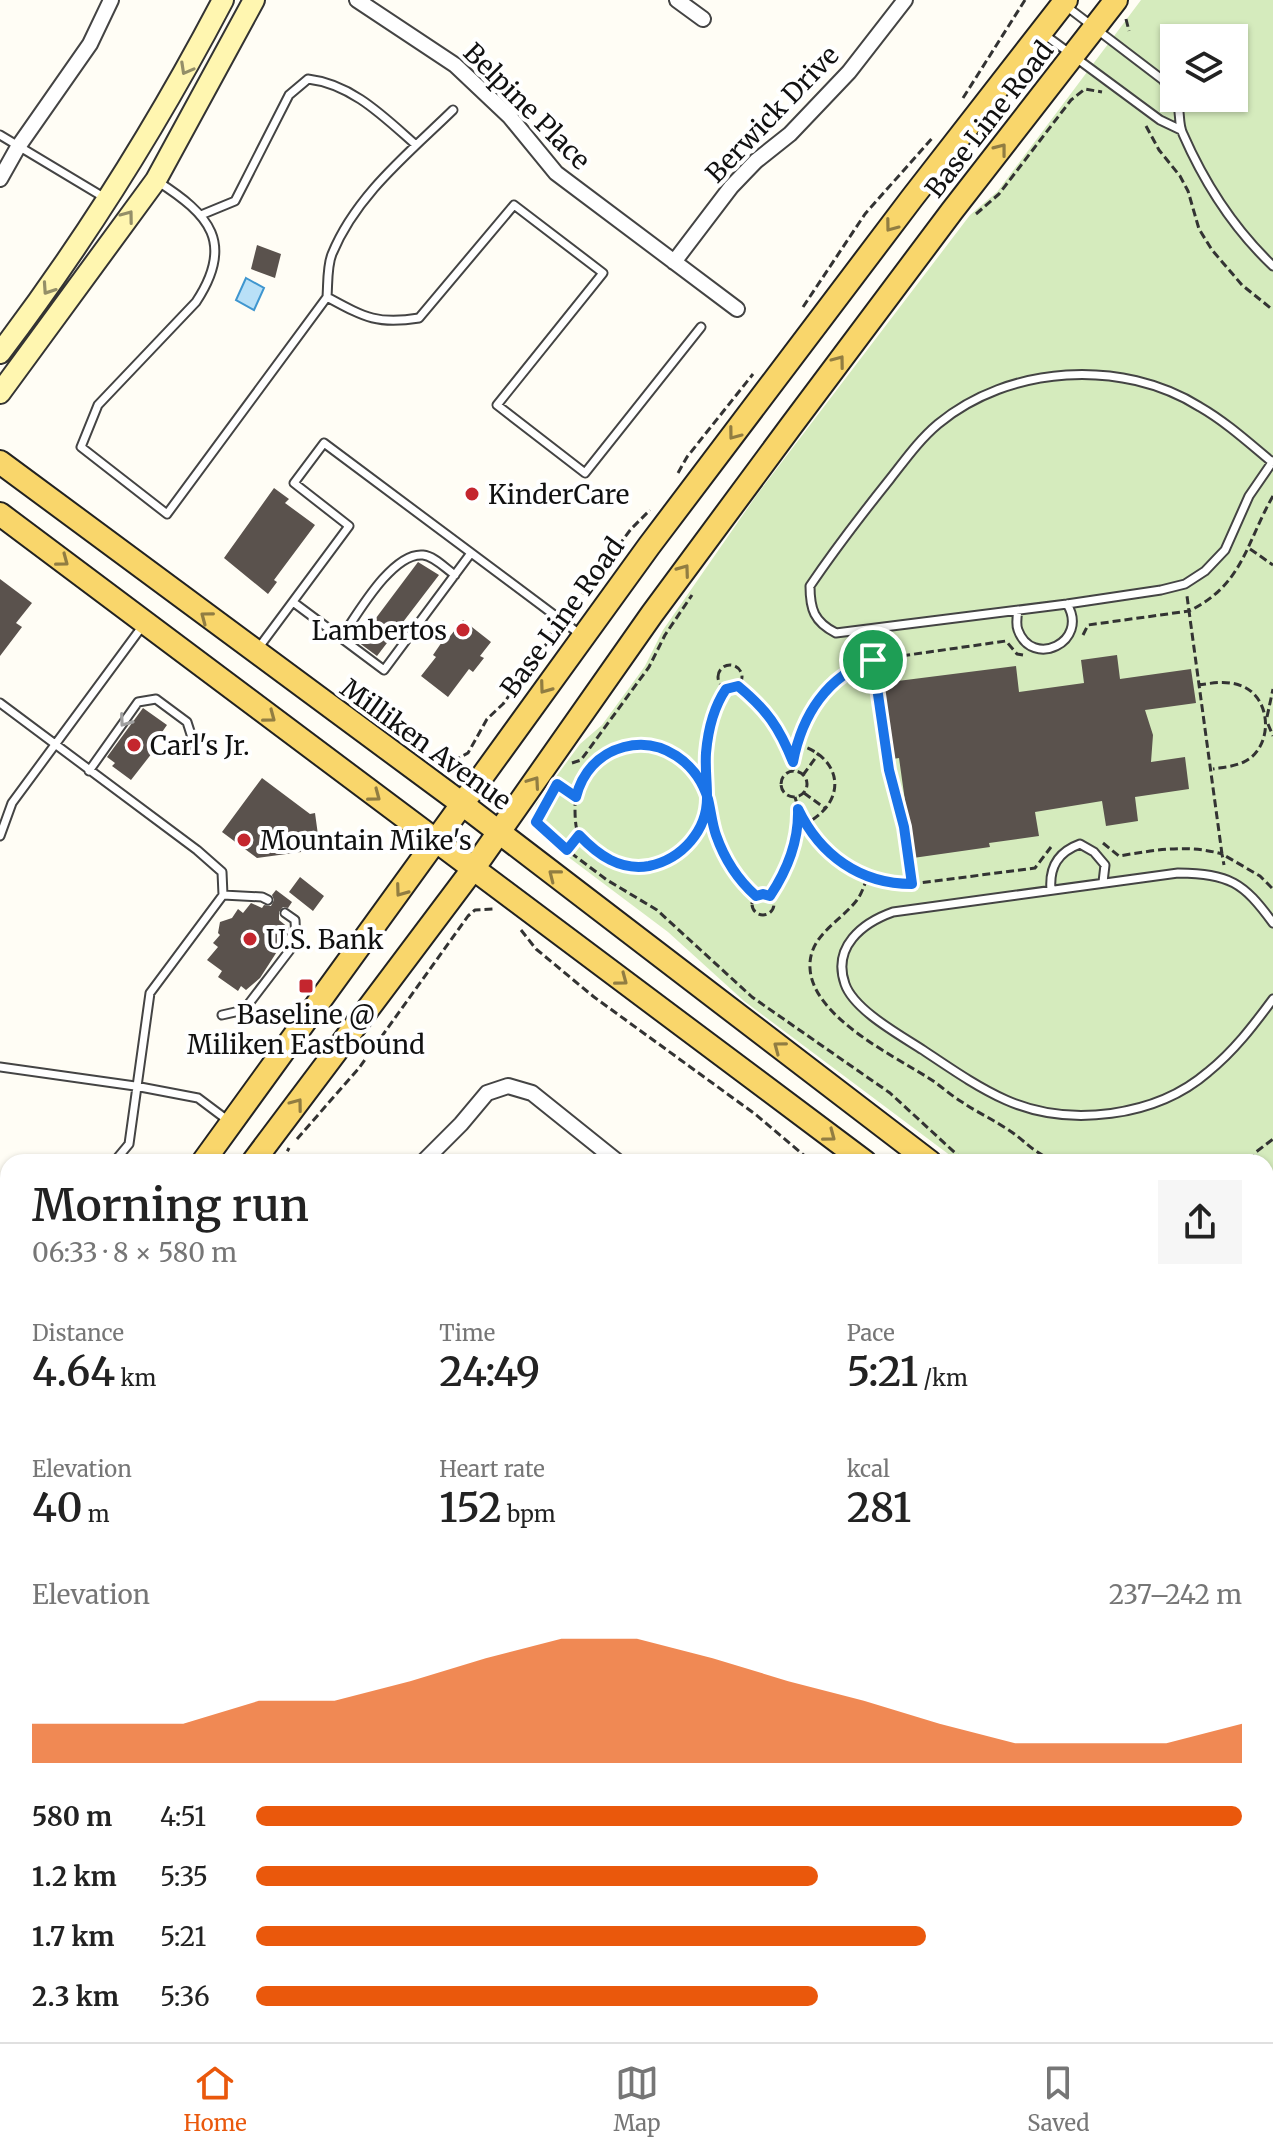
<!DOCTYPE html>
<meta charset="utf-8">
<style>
:root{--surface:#fff;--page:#f6f6f6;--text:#222;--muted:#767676;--line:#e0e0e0;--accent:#ea580c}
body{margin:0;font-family:Merriweather,serif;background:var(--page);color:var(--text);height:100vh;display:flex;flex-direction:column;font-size:30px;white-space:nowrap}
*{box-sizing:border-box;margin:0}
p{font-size:26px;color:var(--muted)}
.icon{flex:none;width:44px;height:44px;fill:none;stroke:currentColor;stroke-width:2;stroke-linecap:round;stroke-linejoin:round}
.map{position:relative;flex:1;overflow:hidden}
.details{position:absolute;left:0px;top:1154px;width:1274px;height:888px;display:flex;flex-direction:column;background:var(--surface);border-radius:24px 24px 0 0;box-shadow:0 2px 6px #0004}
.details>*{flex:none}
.controls{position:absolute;left:1160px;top:24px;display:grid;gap:16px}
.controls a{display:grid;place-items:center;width:88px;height:88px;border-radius:0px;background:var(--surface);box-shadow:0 2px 6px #0004;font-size:40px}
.pin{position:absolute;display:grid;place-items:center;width:68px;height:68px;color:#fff;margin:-34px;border:4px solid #fff;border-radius:50%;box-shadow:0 2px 8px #0007}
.round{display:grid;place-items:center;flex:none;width:84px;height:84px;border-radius:0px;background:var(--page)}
.head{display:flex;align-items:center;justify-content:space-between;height:136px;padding:0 32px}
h1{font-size:44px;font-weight:600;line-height:60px}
.stats{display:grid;grid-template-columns:repeat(3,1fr);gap:12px;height:136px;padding:8px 32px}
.stats div{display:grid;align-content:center}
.stats b{font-size:40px;font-weight:600}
.stats small{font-size:22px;font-weight:400}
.stats p{font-size:22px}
.chart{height:224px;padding:16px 32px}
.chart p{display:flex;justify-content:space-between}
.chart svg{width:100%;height:144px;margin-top:8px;fill:var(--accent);opacity:.7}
ul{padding:0 32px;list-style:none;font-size:26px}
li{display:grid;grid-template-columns:128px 96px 1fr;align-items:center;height:60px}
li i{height:20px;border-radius:10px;background:var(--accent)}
.tab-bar{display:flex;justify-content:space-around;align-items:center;height:112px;border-top:2px solid var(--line);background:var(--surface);font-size:22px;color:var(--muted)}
.tab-bar a{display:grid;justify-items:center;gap:4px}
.tab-bar .selected{color:var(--accent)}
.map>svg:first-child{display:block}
.green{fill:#d5ebbd;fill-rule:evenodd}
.water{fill:#b9e0f7;stroke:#3f96cf;stroke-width:2}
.building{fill:#5a524d}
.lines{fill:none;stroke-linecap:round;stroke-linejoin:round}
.lane-casing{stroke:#444;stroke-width:11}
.street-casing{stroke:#444;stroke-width:18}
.secondary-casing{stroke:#333;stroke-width:24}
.primary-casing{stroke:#222;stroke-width:26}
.path{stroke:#333;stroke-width:3;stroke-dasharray:8 4;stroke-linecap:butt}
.lane{stroke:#fff;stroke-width:7}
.street{stroke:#fff;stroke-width:14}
.secondary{stroke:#fff6b0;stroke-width:20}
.primary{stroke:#f9d66b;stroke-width:22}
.oneway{stroke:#948f68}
.oneway2{stroke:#917d42}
.oneway3{stroke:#a0a0a0}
.route-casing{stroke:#fff;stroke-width:16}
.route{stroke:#1a73e8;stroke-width:10}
.poi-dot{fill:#c4262e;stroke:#fff;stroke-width:3}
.labels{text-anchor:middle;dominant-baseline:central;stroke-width:8;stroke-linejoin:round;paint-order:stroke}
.street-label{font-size:26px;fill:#111;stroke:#fff}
.poi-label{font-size:26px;fill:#111;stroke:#fff;text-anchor:start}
</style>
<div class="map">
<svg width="1273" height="2042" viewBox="0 0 1273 2042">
<rect width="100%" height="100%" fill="#fffdf5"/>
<!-- green -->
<path class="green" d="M1141,0H1273V1397L1266,1392V1162H959L744,1001L668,932L543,838L532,821L536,804L580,744L602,725L645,666L663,630L756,496L970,215L997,192ZM1174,38H1234V98H1174Z
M805,2034H885L878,2042H799Z"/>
<!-- water -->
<path class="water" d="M246,278L264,288L254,310L236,300Z"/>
<!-- building -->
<path class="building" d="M257,245L281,254L275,278L251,269Z
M274,488L289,499L285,503L315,525L274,580L277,582L268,594L224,558Z
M418,562L439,575L377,656L358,642Z
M0,579L32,603L16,623L22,627L0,656Z
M463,620L491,642L480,656L484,658L473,672L469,669L448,697L421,676L436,657L433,655L444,639L447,640Z
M1117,655L1120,679L1191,669L1196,703L1145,710L1153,735L1151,762L1185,757L1189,789L1135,797L1138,821L1106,826L1102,801L1035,812L1039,836L989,843L990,847L913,858L899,758L893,759L882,683L1016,666L1019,692L1084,683L1081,660Z
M143,708L167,725L155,742L156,748L131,780L112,766L115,763L107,757Z
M262,778L310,814L315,813L318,835L313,836L301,852L257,858L222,832Z
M300,877L324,896L313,911L289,892Z
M276,890L292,902L288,908L283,907L279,912V920L289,928V933L260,978L246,990L241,986L238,991L218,977L222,971L207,960L218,947L213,943L220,935L218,933L220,922L232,918L238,909L243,913L251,903L262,908L264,905L271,906L274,900L272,895Z"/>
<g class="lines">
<!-- lane casing -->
<g class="lane-casing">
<path id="lane" d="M1066,6L1163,80L1174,96
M1045,35L1160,120L1181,130
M1175,98C1182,109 1177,122 1183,134C1204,182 1234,229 1273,266
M0,135L105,198
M157,181C210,215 235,243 196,302L98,405L81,447L167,514L327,297C328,284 327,266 332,254C356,195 409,153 453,110
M201,215L235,201L289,95L308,79C352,84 384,117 416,145
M327,297C364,317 377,325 419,318L514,205L603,273L497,405L585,473L701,327
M1272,462C1249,443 1226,422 1200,407C1122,358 1009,365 938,424C919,440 905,460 890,479C862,514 835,549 810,586C810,609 814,622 836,633L1067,604L1161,590L1185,584L1205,571L1225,550L1249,496L1273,461
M293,602L384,670L471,553
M1018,610C1017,616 1016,625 1018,630C1032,669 1090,642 1067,604
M341,638C357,615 392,552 423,555C434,556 445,568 455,575
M257,650L349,526L294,483L324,443L581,635
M0,703L197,850L222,872L223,895L150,993L129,1144L114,1162
M89,771L138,702L156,699L187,722L195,747
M0,836L12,803L144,624
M1051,890C1049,867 1058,852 1080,844L1094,852L1105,865L1103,882
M223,895L262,897L268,900
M1273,923C1243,882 1230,874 1178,873L893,912C862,923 832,947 845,984C854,1010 900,1035 923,1050C950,1068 977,1087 1006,1100C1069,1128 1156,1117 1208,1072C1234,1051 1253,1026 1273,999
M222,1015L244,1010L296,942L295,920L285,913
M0,1067L135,1086L198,1098L230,1122
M0,1214L8,1219
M1266,1249L1273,1244
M1266,1303L1273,1294
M0,1322L8,1312"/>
</g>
<!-- street casing -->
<g class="street-casing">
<path id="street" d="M357,0L455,65L510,117L556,173L737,309
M677,0L703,19
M0,179L18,147L90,44L111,0
M674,262L731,187L756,161L790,134L849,72L905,0
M423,1162L461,1124L487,1093L508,1086L532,1093L618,1162
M0,1700L8,1688
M1266,1724L1273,1715
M0,1795L8,1798
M1266,1914L1273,1920
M0,1994L8,1998
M685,2034L696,2042
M1055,2034L1067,2042
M382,2042L390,2034
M1026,2042L1031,2034"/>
</g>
<!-- secondary casing -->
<g class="secondary-casing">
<path id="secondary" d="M0,353C84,242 158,124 223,0
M0,393L156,180L254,0
M193,2042L206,2034"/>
</g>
<!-- primary casing -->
<g class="primary-casing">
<path id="primary" d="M0,462L461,803L930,1162
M0,514L865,1162
M203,1162L649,546L912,198L1066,0
M253,1162L473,869L652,614L791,426L952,211L1116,0
M1266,1417L1273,1422
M0,1431L8,1421
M1266,1463L1273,1468
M0,1490L8,1480"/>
</g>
<!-- path -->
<path class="path" d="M1126,19L1129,31
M963,98L1025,0
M1146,126L1159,150L1180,176L1188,191L1199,229L1212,250L1242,285L1273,310
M976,214L999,194L1071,100L1085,89L1102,92
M803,307L865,214L934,136
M678,473L687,457L753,374
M1273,496C1246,543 1243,585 1189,611L1222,854L1260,876L1273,889
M1250,549L1273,565
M565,608L573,607L631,529L650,510
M1083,635L1088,625L1189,611L1187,596
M1023,655L1017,654L1006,641L873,660L889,770L904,827L912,884L1035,868L1051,847
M718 677a12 12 0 1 1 24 0a12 12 0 1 1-24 0Z
M1198,685C1213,683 1227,680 1242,686C1271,698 1273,742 1249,759C1239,766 1225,767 1213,769
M738,686L776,723L791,758
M1267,717L1273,689
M1268,724L1273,736
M639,744C687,751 727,790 695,837C669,875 604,877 579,836C575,828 575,815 575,806C577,769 606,751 639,744Z
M796,744C842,756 849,800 807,823
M453,761L468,753L487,719L503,704L547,643L552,628
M572,763L581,760L649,667L665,635L692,595
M781 784a13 13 0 1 1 26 0a13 13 0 1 1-26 0Z
M793,771C793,721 827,675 873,660L871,640
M803,775L819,753
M557,784L576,797
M554,789L536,822L567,850L607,880L657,910L752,997L890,1093L965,1162
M707,793C703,757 706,719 726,689
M804,793L826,809
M795,797C809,851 858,884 912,884
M708,800C715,837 728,870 756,896
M1103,843L1119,856C1155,850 1187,844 1222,854L1224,865
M567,850L579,835
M867,878C864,886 862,893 857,900C840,922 808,936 810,968C812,1016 892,1055 927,1077C939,1084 950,1095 962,1102C975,1111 990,1118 1004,1127C1026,1140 1033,1155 1060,1162
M752 904a11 11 0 1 1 22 0a11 11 0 1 1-22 0Z
M770,896L794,850L798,812
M521,930L536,949L594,997L755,1114L812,1162
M297,1139L359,1068L468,916L475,910L493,909
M282,1162L289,1148
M1251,1162L1256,1152L1273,1139
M1266,1226L1273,1222
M1266,1341L1273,1332
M1266,1374L1273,1380
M0,1532L8,1521
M153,2042L167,2034
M810,2042L816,2034
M839,2042L846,2034"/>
<!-- lane -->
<use href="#lane" class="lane"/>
<!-- street -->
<use href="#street" class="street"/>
<!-- secondary -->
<use href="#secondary" class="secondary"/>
<!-- primary -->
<use href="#primary" class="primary"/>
</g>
<!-- one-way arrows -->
<defs><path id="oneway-chevron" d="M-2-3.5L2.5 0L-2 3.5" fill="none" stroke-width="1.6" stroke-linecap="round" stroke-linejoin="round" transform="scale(2)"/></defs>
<g class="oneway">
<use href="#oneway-chevron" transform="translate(186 69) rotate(119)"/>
<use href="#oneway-chevron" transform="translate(128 216) rotate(-53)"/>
<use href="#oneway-chevron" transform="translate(48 289) rotate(124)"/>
</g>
<g class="oneway2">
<use href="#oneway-chevron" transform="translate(1001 149) rotate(-52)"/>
<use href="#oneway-chevron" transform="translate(891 226) rotate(127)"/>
<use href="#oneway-chevron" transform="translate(839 361) rotate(-53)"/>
<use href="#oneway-chevron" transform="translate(734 434) rotate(127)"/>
<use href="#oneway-chevron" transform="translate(63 561) rotate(37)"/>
<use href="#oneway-chevron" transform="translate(684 570) rotate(-54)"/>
<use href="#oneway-chevron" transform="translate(206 617) rotate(-143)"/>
<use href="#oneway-chevron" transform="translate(545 688) rotate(126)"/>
<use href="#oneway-chevron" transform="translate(270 717) rotate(37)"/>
<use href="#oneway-chevron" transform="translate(534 782) rotate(-55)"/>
<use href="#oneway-chevron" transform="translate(375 796) rotate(37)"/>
<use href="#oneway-chevron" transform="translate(554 875) rotate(-142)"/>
<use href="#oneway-chevron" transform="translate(401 891) rotate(126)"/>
<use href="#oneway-chevron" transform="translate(622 980) rotate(37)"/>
<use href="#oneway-chevron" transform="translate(779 1047) rotate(-143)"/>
<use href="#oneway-chevron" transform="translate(297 1104) rotate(-53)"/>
<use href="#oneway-chevron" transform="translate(830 1136) rotate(37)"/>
</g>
<use class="oneway3" href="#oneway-chevron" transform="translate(125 721) rotate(126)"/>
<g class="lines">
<!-- route casing -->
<g class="route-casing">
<path id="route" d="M873,660C827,676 802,715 793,762C779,727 767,710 738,686L726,689C713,708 708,730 706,753C705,768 707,781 707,796C708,830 682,859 649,866C620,871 598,855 579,835L567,850L536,822L557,784L576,797C582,773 598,754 624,747C662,737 697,763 708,799C711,811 712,824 716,835C724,858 738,880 756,896L763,894L770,896C788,869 799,841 798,809C820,855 860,884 912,884L904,827L889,770L873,660"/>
</g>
<!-- route -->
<use href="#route" class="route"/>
</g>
<!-- markers -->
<g class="poi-dot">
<circle cx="472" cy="494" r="8"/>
<circle cx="463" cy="630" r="8"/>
<circle cx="134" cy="745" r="8"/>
<circle cx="244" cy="840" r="8"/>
<circle cx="250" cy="939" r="8"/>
<rect x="298" y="978" width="16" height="16" rx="4"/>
</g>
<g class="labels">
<!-- street labels -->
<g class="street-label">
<text transform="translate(527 106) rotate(45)">Belpine Place</text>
<text transform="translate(772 114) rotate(-46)">Berwick Drive</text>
<text transform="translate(989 119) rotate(-52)">Base Line Road</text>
<text transform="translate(562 617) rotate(-54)">Base Line Road</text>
<text transform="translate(426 744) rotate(36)">Milliken Avenue</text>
</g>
<!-- poi labels -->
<g class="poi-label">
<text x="488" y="494">KinderCare</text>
<text x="447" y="630" text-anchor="end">Lambertos</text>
<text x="150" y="745">Carl's Jr.</text>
<text x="260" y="840">Mountain Mike's</text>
<text x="266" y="939">U.S. Bank</text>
<text x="306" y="1014" text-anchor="middle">Baseline @<tspan x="306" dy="30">Miliken Eastbound</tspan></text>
</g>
</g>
</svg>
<div class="controls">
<a><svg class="icon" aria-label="layers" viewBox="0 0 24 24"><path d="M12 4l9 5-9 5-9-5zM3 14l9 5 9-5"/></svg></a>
</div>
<div class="pin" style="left:873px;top:660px;background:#1e9e55"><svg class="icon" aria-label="arrive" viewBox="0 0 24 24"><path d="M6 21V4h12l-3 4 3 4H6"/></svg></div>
<section class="details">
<div class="head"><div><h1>Morning run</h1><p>06:33 · 8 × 580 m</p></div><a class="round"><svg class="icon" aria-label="share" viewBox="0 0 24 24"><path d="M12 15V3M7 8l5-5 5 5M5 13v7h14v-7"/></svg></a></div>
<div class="stats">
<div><p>Distance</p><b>4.64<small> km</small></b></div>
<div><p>Time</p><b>24:49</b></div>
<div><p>Pace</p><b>5:21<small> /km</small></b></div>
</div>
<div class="stats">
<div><p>Elevation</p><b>40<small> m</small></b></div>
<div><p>Heart rate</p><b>152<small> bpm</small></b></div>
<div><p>kcal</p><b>281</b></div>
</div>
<div class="chart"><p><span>Elevation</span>237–242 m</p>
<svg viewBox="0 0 160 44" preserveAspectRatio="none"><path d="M0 44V32L10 32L20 32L30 25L40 25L50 19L60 12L70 6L80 6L90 12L100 19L110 25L120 32L130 38L140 38L150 38L160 32V44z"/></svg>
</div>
<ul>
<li><b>580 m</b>4:51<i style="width:100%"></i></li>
<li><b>1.2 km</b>5:35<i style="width:57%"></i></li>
<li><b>1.7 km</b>5:21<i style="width:68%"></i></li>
<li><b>2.3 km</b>5:36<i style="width:57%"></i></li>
</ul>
</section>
</div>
<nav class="tab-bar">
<a class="selected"><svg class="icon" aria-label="home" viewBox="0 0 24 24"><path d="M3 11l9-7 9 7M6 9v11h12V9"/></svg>Home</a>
<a><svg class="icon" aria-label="map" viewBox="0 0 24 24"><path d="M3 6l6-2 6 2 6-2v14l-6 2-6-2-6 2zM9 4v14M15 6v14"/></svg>Map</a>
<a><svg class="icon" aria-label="saved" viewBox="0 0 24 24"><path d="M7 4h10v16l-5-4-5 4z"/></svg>Saved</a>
</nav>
